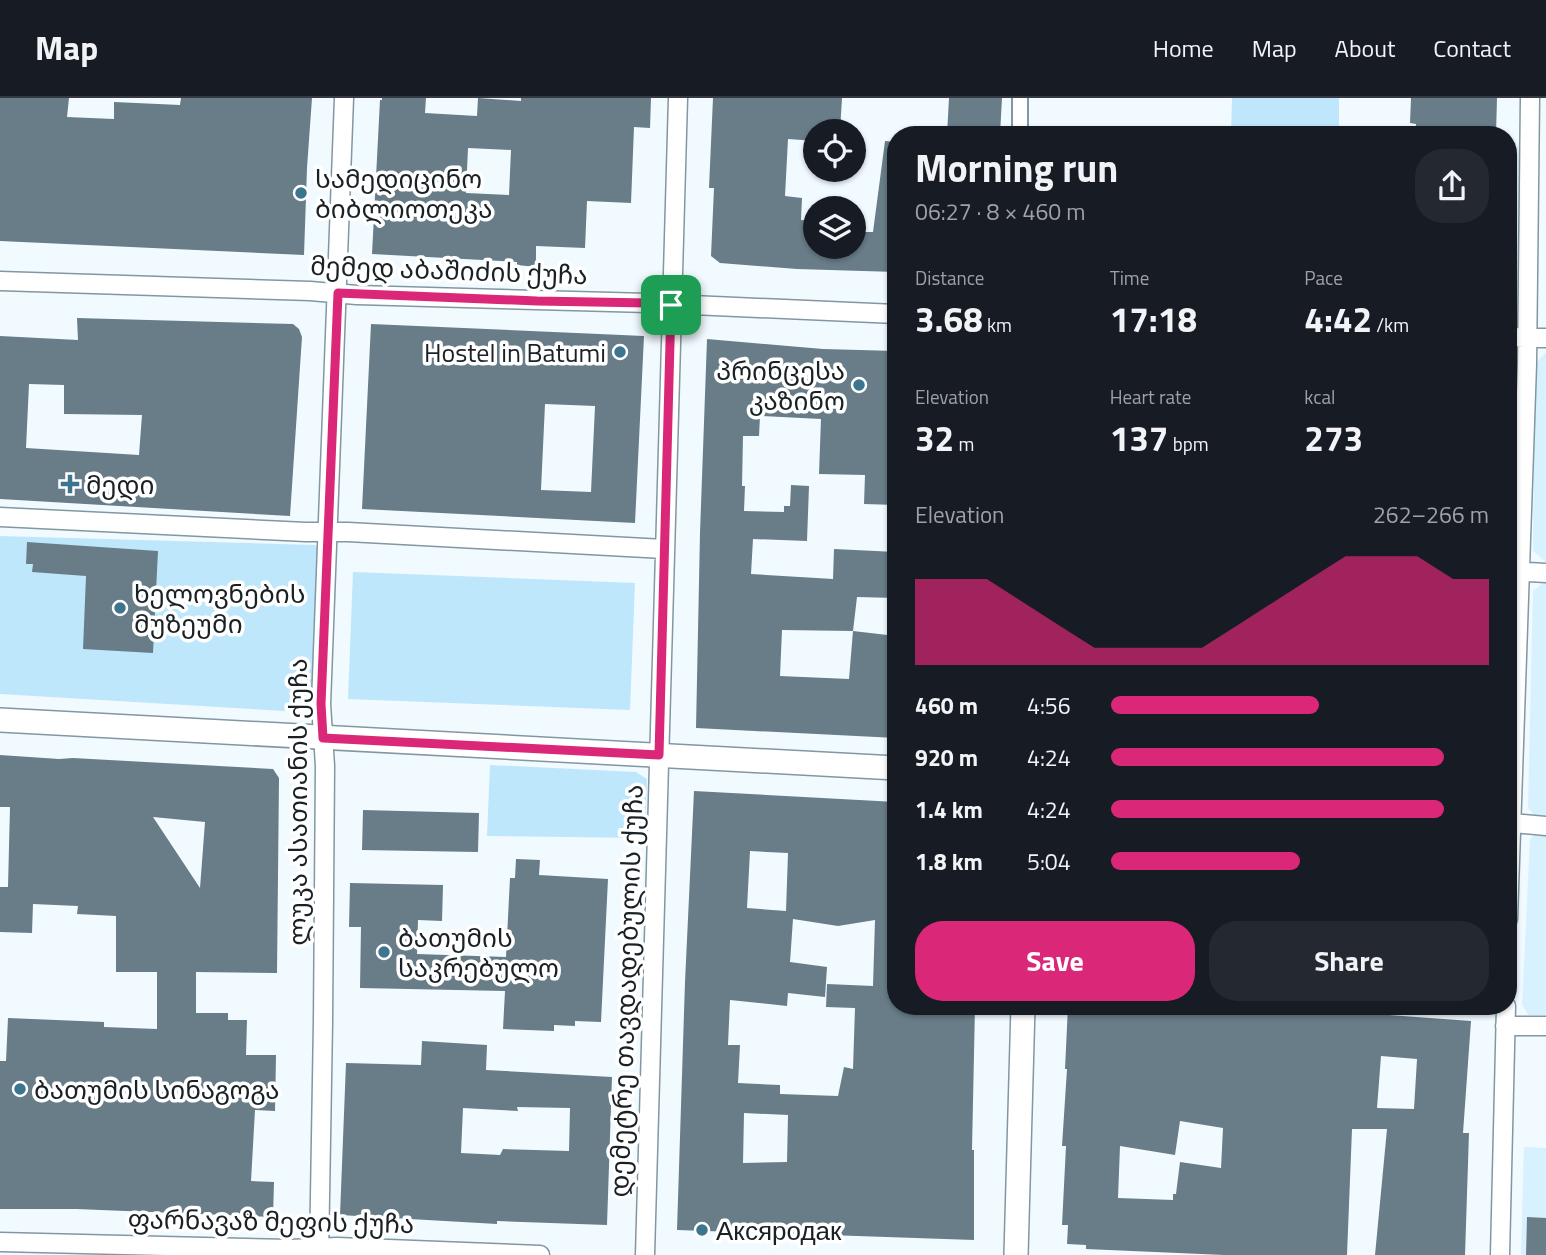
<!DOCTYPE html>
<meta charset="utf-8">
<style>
:root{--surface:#171b24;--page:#242831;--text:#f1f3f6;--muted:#9ea1a6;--line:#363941;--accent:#db2777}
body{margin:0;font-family:"Titillium Web","Noto Sans Georgian",sans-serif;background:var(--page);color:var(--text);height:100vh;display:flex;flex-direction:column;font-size:26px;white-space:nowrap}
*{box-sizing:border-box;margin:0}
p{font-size:23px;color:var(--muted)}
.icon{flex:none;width:38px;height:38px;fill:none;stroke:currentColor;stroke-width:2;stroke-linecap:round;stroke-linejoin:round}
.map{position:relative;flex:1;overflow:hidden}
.drawer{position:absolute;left:887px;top:28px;width:630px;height:889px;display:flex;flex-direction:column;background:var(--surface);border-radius:28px;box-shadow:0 2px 5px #0004}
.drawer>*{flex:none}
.buttons{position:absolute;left:803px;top:21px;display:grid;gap:14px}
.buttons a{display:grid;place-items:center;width:63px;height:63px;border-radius:50%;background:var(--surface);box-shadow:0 2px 5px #0004;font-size:35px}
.pin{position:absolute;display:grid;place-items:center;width:60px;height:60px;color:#fff;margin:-30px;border-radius:14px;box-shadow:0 4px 10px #0006}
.round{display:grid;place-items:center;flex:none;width:74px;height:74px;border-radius:28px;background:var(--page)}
.summary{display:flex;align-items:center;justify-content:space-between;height:119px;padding:0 28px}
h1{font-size:38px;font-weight:700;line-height:52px}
.metrics{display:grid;grid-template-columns:repeat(3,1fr);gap:10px;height:119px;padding:7px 28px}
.metrics div{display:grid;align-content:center}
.metrics b{font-size:35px;font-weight:700}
.metrics small{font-size:19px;font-weight:400}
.metrics p{font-size:19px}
.chart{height:196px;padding:14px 28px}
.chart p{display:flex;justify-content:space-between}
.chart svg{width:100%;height:126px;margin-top:7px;fill:var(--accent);opacity:.7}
.cta{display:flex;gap:14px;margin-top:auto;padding:14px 28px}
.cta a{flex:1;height:80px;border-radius:28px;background:var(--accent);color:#fff;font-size:28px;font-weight:700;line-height:80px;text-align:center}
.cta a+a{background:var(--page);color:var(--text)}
ul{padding:0 28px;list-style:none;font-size:23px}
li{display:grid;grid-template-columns:112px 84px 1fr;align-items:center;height:52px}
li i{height:18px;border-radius:9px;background:var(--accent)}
header{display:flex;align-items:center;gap:42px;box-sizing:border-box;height:98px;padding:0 35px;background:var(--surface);border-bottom:2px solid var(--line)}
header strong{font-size:33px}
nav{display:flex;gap:38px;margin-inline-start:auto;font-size:24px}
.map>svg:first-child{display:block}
.built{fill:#d8f1fe}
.green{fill:#bfe7fc}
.building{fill:#687d88;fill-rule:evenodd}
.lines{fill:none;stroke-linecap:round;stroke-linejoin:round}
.pedestrian-casing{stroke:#8297a2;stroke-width:18}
.minor-casing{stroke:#8297a2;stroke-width:21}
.tertiary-casing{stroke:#8297a2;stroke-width:26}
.pedestrian{stroke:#fff;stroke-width:14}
.minor{stroke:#fff;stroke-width:18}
.tertiary{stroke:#fff;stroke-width:23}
.route-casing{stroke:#fff;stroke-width:14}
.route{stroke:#db2777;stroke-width:9}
.poi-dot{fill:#3d758f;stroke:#fff;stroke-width:2.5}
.labels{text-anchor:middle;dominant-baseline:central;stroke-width:7;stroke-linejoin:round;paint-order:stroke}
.poi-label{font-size:26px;fill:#192125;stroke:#fff;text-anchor:start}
.street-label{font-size:26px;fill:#192125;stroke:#fff}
</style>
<header>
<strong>Map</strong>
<nav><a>Home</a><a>Map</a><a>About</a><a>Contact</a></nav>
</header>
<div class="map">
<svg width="1546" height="1157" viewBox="0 0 1546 1157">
<rect width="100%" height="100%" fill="#f1faff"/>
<!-- built -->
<path class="built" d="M1546,254V464L1533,453L1535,266Z
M1546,483V719L1535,718L1528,710L1533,493Z
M1534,736L1546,737V917H1528L1522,906L1530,741Z
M1524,1049L1546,1050V1157H1521Z"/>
<!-- green -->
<path class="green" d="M1232,0H1339V37H1231Z
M0,438L315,447L320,452L313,606L306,614H300L0,596Z
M353,474L635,485L630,612L348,601Z
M490,667L636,674L647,681L645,740L487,738Z"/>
<!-- building -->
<path class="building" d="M0,0H69L67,19L114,21V4L180,7L181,0H312L307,70L304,157L0,143Z
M382,0H426L425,15L477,18L478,0L521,3V0H651L650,30L634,29L631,105L587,103L585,150L536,148V169L517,167V164L372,156L380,2H382ZM468,50L511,52L509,97L466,95Z
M713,0H842L840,33H816V43L788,41L785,98L802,100L801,122L816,123V149H854V134H873L885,43L896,44V174L797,171L720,165L711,158L714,90H709Z
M949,0H1002L1000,37H947Z
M1411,0H1497L1496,37H1415L1416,26L1410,25Z
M77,220L293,226L299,231L302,239L290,418L0,401V238L78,242ZM29,286L64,287V316L142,317L139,357L26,350Z
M371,226L644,238L635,425L362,411ZM545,306L595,308L591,394L541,392Z
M707,241L823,251L896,253V407L864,406L865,377L819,376L821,321L760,318L759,338H743L742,388H745L744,413L784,414V408H790L791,387L809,388L807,443L753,441L751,476L833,481L834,451L896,454V500L857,499L853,533L896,538V640L696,630L700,435ZM782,532L853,533L849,581L780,578Z
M27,444L158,453L153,555L83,551L86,478L32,474L33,466H26Z
M0,657L59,661L73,660L273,671L279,680L277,875L196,874V915H228V922H247L246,957H276L275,1013L255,1012L251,1083L274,1084L273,1119L76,1111H0V963H6L8,920L104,924V929L157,931V874H116V818L77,816L78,808L33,806L32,835L0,834V789H8L10,709H0ZM153,719L205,724L200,790Z
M694,693L896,704V908H975L972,1052H974V1142L677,1132L685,884ZM750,753L788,755L786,813L747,810ZM793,821L838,828L875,822L873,888L827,886L826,909L855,910L853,971L844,969L838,998L780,996V987L738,985L740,947H728L730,902L787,908L788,895L825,899L827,869L790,864ZM744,1015L788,1017L787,1064L743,1065Z
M363,712L479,715L478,754L362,752Z
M516,761L540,762L539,777L608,781L601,924L575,923V928L554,927V933L503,931L505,893L360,890L361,829H349L350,785L443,787L442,823L418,822L417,856L506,859L510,780H515Z
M1068,908H1376L1375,916L1471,923L1463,1035H1469L1465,1157H1375L1387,1031H1352L1347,1157H1224L1086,1151V1147L1067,1146L1068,1127H1062L1066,1048H1062L1067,971H1065ZM1381,958L1417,961L1414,1011L1377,1010ZM1180,1023L1223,1030L1221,1070L1180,1064L1176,1096H1173V1102L1118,1100L1120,1048L1175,1057Z
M422,943L487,947L486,972L612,979L607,1127L497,1123V1126L340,1117L346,965L421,967ZM517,1009L570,1010L569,1053L503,1051L500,1057L461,1055L463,1010L518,1013Z
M1527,1119L1546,1120V1157H1526Z"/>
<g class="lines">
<!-- pedestrian casing -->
<g class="pedestrian-casing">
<path id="pedestrian" d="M1020,37V0"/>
</g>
<!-- minor casing -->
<g class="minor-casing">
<path id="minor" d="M0,183L310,193L357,197L648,205L896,216
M1508,239L1546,240
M0,419L306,434H348L664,451
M1508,473L1546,475
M1512,725L1546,728
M1508,821L1527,266L1530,0
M1505,928H1546
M0,1144L290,1151L337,1149L540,1157
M319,1157L323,924L325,668L321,606L344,0
M645,1157C657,771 666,386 678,0
M1500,1157L1506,908"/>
</g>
<!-- tertiary casing -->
<g class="tertiary-casing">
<path id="tertiary" d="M0,622L896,670
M1016,1157L1023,908"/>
</g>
<!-- pedestrian -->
<use href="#pedestrian" class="pedestrian"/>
<!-- minor -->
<use href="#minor" class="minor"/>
<!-- tertiary -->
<use href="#tertiary" class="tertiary"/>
</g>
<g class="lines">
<!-- route casing -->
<g class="route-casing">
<path id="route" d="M338,195L537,203L648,205L671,207L659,657L323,640L321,606Z"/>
</g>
<!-- route -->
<use href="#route" class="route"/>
</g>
<!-- markers -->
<g class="poi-dot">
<circle cx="301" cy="95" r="7"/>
<circle cx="620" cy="254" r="7"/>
<circle cx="859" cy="287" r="7"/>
<path d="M66.5 375.5h7v7h7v7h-7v7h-7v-7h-7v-7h7z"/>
<circle cx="120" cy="510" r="7"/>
<circle cx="384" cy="854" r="7"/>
<circle cx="20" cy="991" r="7"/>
<circle cx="702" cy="1132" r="7"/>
</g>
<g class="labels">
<!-- poi labels -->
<g class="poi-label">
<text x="315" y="80">სამედიცინო<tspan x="315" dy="30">ბიბლიოთეკა</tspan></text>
<text x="606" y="254" text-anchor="end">Hostel in Batumi</text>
<text x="845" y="272" text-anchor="end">პრინცესა<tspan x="845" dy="30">კაზინო</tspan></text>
<text x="86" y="386">მედი</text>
<text x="134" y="495">ხელოვნების<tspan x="134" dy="30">მუზეუმი</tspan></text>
<text x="398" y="839">ბათუმის<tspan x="398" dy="30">საკრებულო</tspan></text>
<text x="34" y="991">ბათუმის სინაგოგა</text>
<text x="716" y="1132">Аксяродак</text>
</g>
<!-- street labels -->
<g class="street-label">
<text transform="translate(449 172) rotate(2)">მემედ აბაშიძის ქუჩა</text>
<text transform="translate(297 704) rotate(-90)">ლუკა ასათიანის ქუჩა</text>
<text transform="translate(626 893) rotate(-88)">დემეტრე თავდადებულის ქუჩა</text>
<text transform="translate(271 1123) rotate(1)">ფარნავაზ მეფის ქუჩა</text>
</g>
</g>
</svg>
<div class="buttons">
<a><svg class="icon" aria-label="locate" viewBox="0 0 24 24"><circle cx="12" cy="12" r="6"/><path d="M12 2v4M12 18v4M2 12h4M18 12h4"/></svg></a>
<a><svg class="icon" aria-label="layers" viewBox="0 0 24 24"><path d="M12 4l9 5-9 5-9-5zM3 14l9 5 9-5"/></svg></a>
</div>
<div class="pin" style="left:671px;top:207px;background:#1e9e55"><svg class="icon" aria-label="arrive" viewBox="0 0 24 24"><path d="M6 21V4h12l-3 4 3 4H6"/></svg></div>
<section class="drawer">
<div class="summary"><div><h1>Morning run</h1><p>06:27 · 8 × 460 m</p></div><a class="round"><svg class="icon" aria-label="share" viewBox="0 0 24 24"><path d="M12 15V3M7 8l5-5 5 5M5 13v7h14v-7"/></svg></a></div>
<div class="metrics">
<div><p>Distance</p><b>3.68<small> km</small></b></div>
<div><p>Time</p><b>17:18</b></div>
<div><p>Pace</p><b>4:42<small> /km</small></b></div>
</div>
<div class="metrics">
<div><p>Elevation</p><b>32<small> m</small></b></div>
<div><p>Heart rate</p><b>137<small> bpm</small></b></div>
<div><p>kcal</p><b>273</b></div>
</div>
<div class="chart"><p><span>Elevation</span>262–266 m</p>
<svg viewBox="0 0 160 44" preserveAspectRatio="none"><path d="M0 44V14L10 14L20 14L30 22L40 30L50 38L60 38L70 38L80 38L90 30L100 22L110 14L120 6L130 6L140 6L150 14L160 14V44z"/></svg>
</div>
<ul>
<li><b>460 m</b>4:56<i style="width:55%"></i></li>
<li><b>920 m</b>4:24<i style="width:88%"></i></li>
<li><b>1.4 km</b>4:24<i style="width:88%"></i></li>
<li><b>1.8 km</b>5:04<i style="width:50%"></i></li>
</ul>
<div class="cta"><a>Save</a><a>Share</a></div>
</section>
</div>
